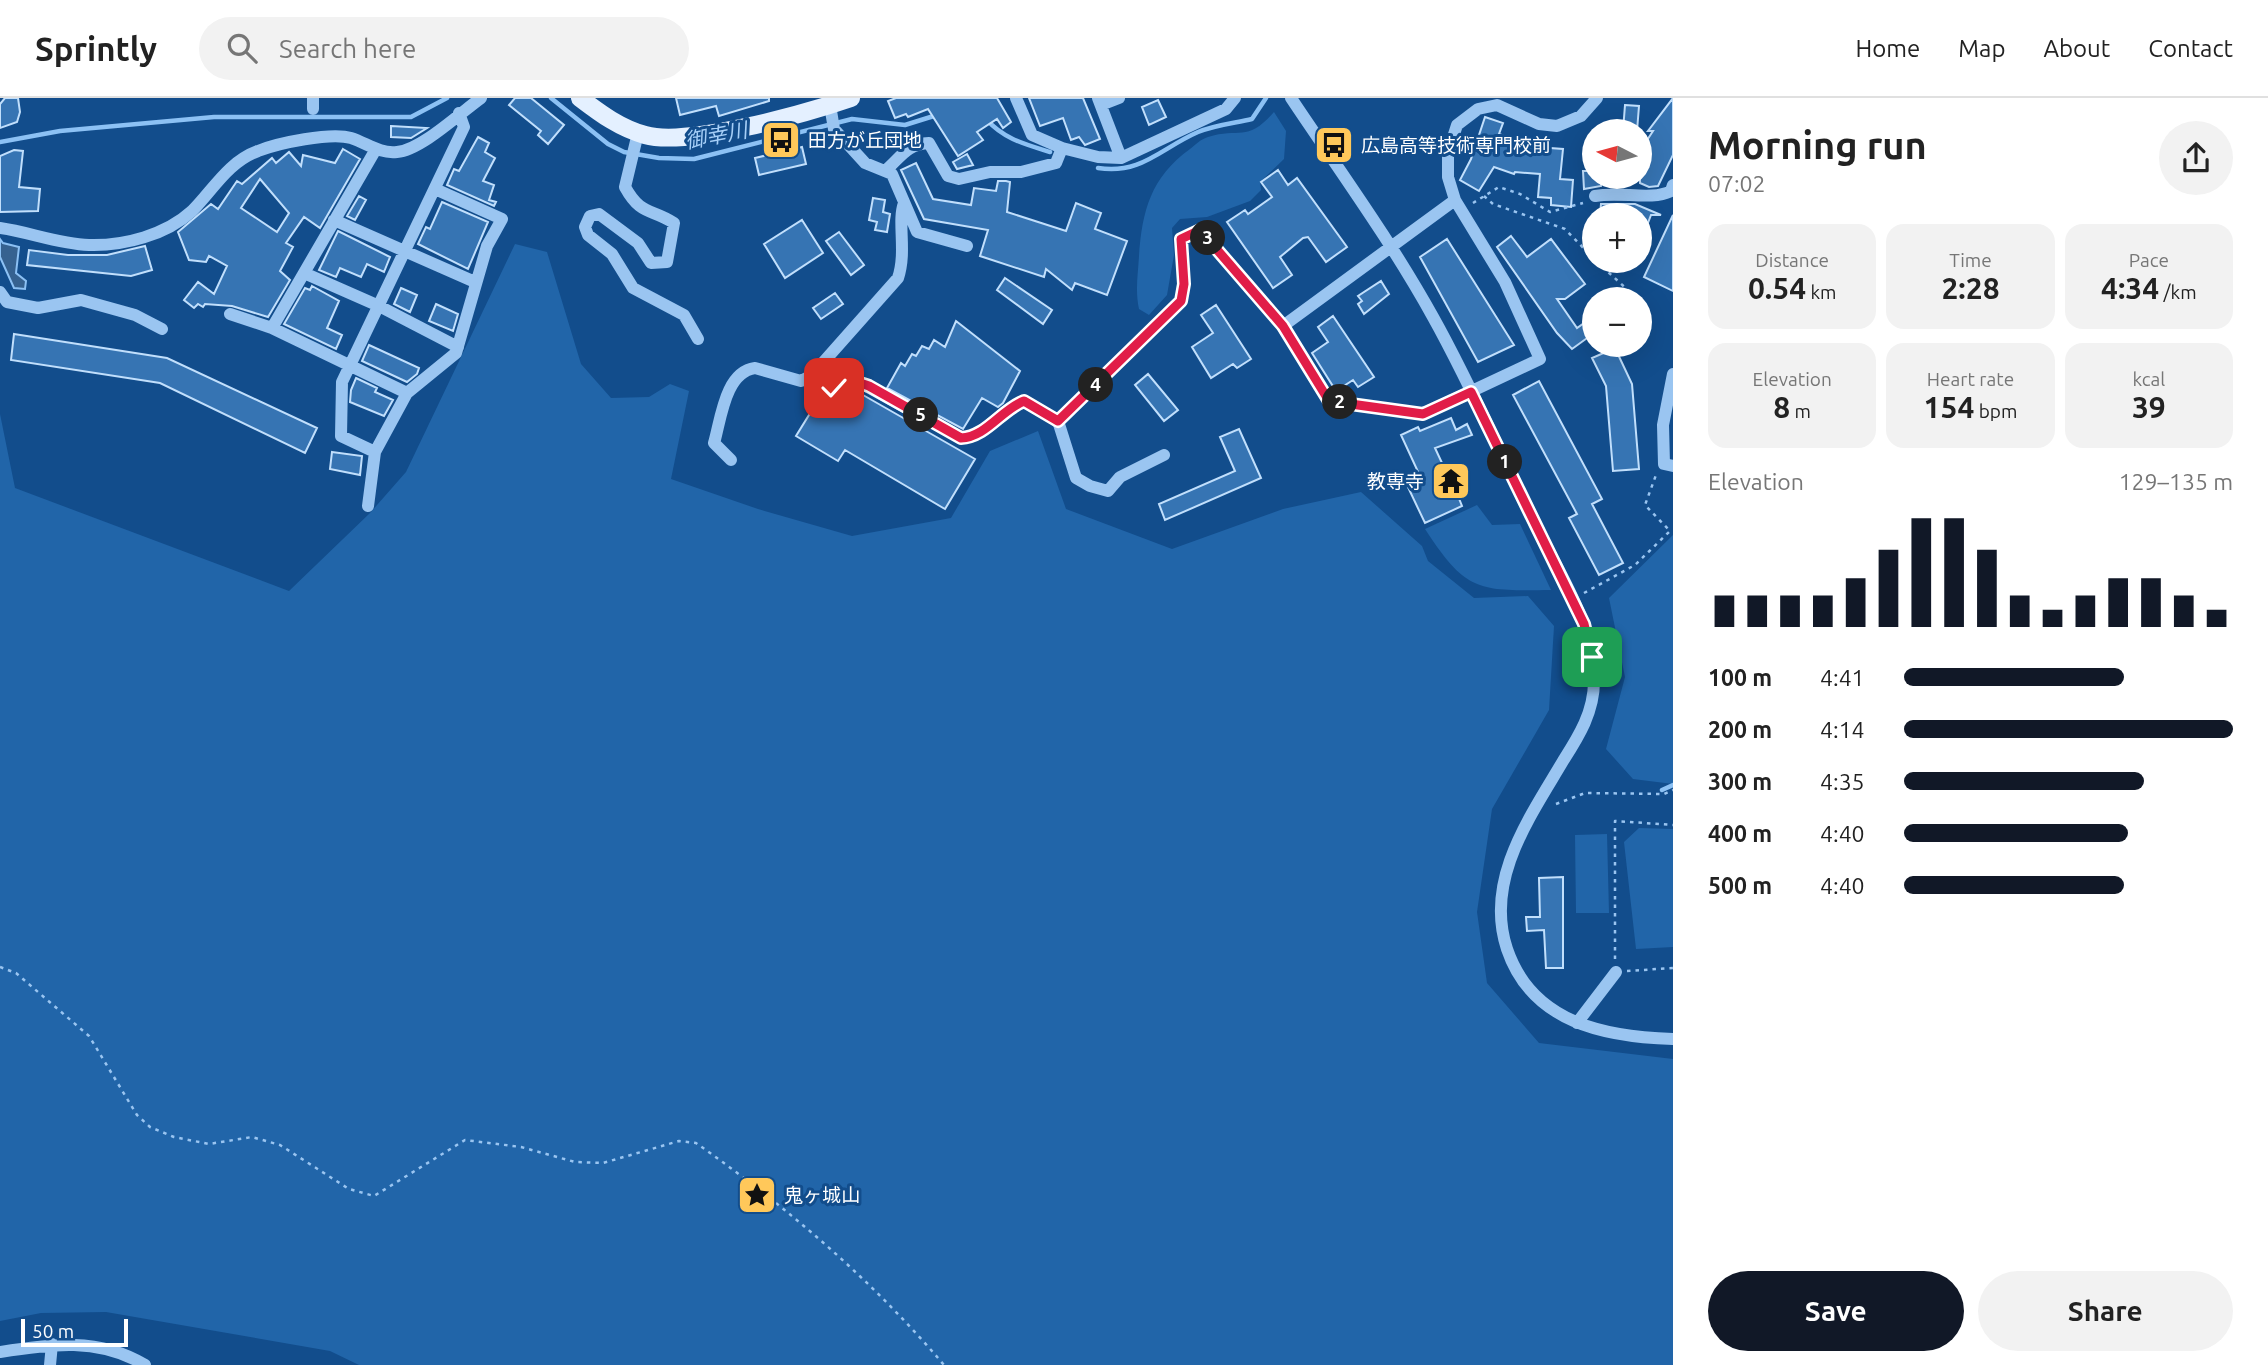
<!DOCTYPE html>
<meta charset="utf-8">
<style>
:root{--surface:#fff;--page:#f2f2f2;--text:#222;--muted:#767676;--line:#e0e0e0;--accent:#111827}
body{margin:0;font-family:Ubuntu,"Noto Sans JP",sans-serif;background:var(--page);color:var(--text);height:100vh;display:flex;flex-direction:column;font-size:26px;white-space:nowrap}
*{box-sizing:border-box;margin:0}
p{font-size:23px;color:var(--muted)}
.icon{flex:none;width:38px;height:38px;fill:none;stroke:currentColor;stroke-width:2;stroke-linecap:round;stroke-linejoin:round}
.map{position:relative;flex:1;overflow:hidden}
.sheet{display:flex;flex-direction:column;background:var(--surface);width:595px}
.sheet>*{flex:none}
.needle{width:46px;rotate:276deg}
.fabs{position:absolute;left:1582px;top:21px;display:grid;gap:14px}
.fabs a{display:grid;place-items:center;width:70px;height:70px;border-radius:50%;background:var(--surface);box-shadow:0 7px 28px #0002;font-size:35px}
.scale{position:absolute;left:21px;bottom:18px;width:107px;box-sizing:border-box;padding-left:7px;border:4px solid #fff;border-top:0;font-size:19px;line-height:24px;white-space:nowrap;color:#fff;-webkit-text-stroke:5px #124d8c;paint-order:stroke}
.pin{position:absolute;display:grid;place-items:center;width:60px;height:60px;color:#fff;margin:-30px;border-radius:14px;box-shadow:0 4px 10px #0006}
.km{position:absolute;width:35px;height:35px;margin:-18px;border-radius:50%;background:#222;color:#fff;font-size:19px;line-height:35px;text-align:center}
.round{display:grid;place-items:center;flex:none;width:74px;height:74px;border-radius:37px;background:var(--page)}
.overview{display:flex;align-items:center;justify-content:space-between;height:119px;padding:0 35px}
h1{font-size:38px;font-weight:700;line-height:52px}
.figures{display:grid;grid-template-columns:repeat(3,1fr);gap:10px;height:119px;padding:7px 35px}
.figures div{display:grid;align-content:center;border-radius:18px;background:var(--page);text-align:center}
.figures b{font-size:30px;font-weight:700}
.figures small{font-size:19px;font-weight:400}
.figures p{font-size:19px}
.chart{height:196px;padding:14px 35px}
.chart p{display:flex;justify-content:space-between}
.chart svg{width:100%;height:126px;margin-top:7px;stroke:var(--accent);stroke-width:6}
.button{display:flex;gap:14px;margin-top:auto;padding:14px 35px}
.button a{flex:1;height:80px;border-radius:42px;background:var(--accent);color:#fff;font-size:28px;font-weight:700;line-height:80px;text-align:center}
.button a+a{background:var(--page);color:var(--text)}
ul{padding:0 35px;list-style:none;font-size:23px}
li{display:grid;grid-template-columns:112px 84px 1fr;align-items:center;height:52px}
li i{height:18px;border-radius:9px;background:var(--accent)}
header{display:flex;align-items:center;gap:42px;box-sizing:border-box;height:98px;padding:0 35px;background:var(--surface);border-bottom:2px solid var(--line)}
header strong{font-size:33px}
nav{display:flex;gap:38px;margin-inline-start:auto;font-size:24px}
.search{width:490px;height:63px;background:var(--page);display:flex;align-items:center;gap:18px;box-sizing:border-box;padding:0 24px;border-radius:38px;color:var(--muted);font-size:26px}
main{display:flex;flex:1;min-height:0}
.map>svg:first-child{display:block}
.green{fill:#2165a9}
.water{fill:#366290;stroke:#8cc1f4;stroke-width:2}
.lines{fill:none;stroke-linecap:round;stroke-linejoin:round}
.stream{stroke:#8cc1f4;stroke-width:4.5}
.building{fill:#3674b3;stroke:#c1dffc;stroke-width:2;fill-rule:evenodd}
.path{stroke:#9ac5f1;stroke-width:2.5;stroke-dasharray:3.5 5;stroke-linecap:butt}
.minor{stroke:#9ac5f1;stroke-width:12}
.major{stroke:#e4f0ff;stroke-width:18}
.route-casing{stroke:#fff;stroke-width:14}
.route{stroke:#e11d48;stroke-width:9}
.labels{text-anchor:middle;dominant-baseline:central;stroke-width:6;stroke-linejoin:round;paint-order:stroke}
.poi-label{font-size:19px;fill:#fff;stroke:#124d8c;text-anchor:start}
.water-label{font-size:21px;font-style:italic;fill:#a6cff8;stroke:#124d8c}
</style>
<header>
<strong>Sprintly</strong>
<div class="search"><svg class="icon" aria-label="search" viewBox="0 0 24 24"><circle cx="10" cy="10" r="6"/><path d="M15 15l6 6"/></svg>Search here</div>
<nav><a>Home</a><a>Map</a><a>About</a><a>Contact</a></nav>
</header>
<main>
<div class="map">
<svg width="1673" height="1267" viewBox="0 0 1673 1267">
<rect width="100%" height="100%" fill="#124d8c"/>
<!-- green -->
<path class="green" d="M1274,14L1286,33L1284,61L1260,84L1261,92L1250,103L1207,119L1180,121L1172,130L1174,157L1167,197L1149,217L1139,211C1135,192 1138,177 1139,158C1142,113 1151,79 1190,51C1195,47 1201,41 1208,39C1240,29 1247,45 1274,14Z
M515,146L547,154L581,266L611,300L649,299L670,286L689,293L671,381L758,411L852,438L951,420L990,353L1038,333L1066,411L1172,451L1283,411L1361,394L1422,448L1428,463L1474,500L1528,498L1554,528L1549,612L1492,711L1477,814L1487,885L1539,945L1673,961V1267H359L330,1253L106,1214L41,1215L0,1223V316L15,390L289,493L370,415L406,374Z
M1477,407L1492,427L1520,426L1551,492C1478,493 1466,494 1425,431Z
M1673,437V686L1633,681L1606,651L1625,579L1609,500Z
M1639,730L1673,731V849L1636,851L1624,744Z
M1607,736L1609,815H1576L1575,737Z"/>
<!-- water -->
<path class="water" d="M0,141L3,145L19,149L16,175L26,183L25,191L14,190L0,159Z"/>
<g class="lines">
<!-- stream -->
<path class="stream" d="M551,0L608,46L624,54L659,60L694,61L852,21L905,27L937,17
M986,21C1004,41 1024,46 1050,54
M0,44L60,33L214,19H411L447,0
M1098,70C1141,77 1161,50 1198,34C1214,27 1235,25 1252,21L1266,0
M1662,692L1673,687"/>
</g>
<!-- building -->
<path class="building" d="M5,0H18L20,14L17,24L0,30V6Z
M515,0H531L564,27L548,46L538,37L541,33L509,7Z
M676,0H769V3L719,18L716,8L680,17Z
M896,0H997L1011,24L1003,30L997,21L977,34L983,42L958,58L928,11L908,19L906,16L895,20L888,3Z
M1029,0H1083L1100,41L1085,47L1079,39L1071,42L1063,20L1040,28Z
M1673,0V57L1658,88L1649,89L1640,85V53L1653,33H1648Z
M1158,2L1166,19L1149,27L1142,9Z
M1625,7L1639,8L1637,33H1623Z
M1485,19L1503,25L1499,36L1536,49L1563,51L1560,81L1573,82L1571,109L1551,107V100L1538,99L1540,76L1515,74L1514,76L1494,69L1479,93L1460,82L1471,61Z
M391,28L427,30L411,40L391,39Z
M478,39L489,45L485,54L495,60L483,83L494,87L489,102L496,104L494,108L447,87L454,71L459,73Z
M802,49L806,66L759,77L755,60Z
M343,51L360,61L320,130L304,119L286,145L293,149L280,173L290,182L268,219L232,208L205,206L203,209L198,206L194,210L184,202L198,184L214,196L227,168L209,158L206,164L189,162L178,134L211,106L218,111L237,83L242,86L272,60L276,65L289,54L301,68L303,57L335,65ZM260,81L289,115L277,134L241,110Z
M14,52L23,53L19,89L40,91L38,113L0,114V58Z
M967,56L973,67L957,71L953,64Z
M916,65L933,101L971,107L974,90L996,93L998,83H1006L1010,84L1007,114L1066,133L1076,105L1101,115L1095,131L1127,143L1107,197L1075,185L1072,192L1046,171L1044,179L980,158L988,132L924,121L901,72Z
M1278,72L1288,87L1297,80L1347,149L1326,164L1308,139L1303,140L1280,159L1292,177L1273,190L1227,124L1245,112L1248,116L1272,99L1261,84Z
M1583,73H1594V79H1601V88L1584,91Z
M359,98L366,102L355,122L347,118Z
M873,100L885,102L883,114L890,116L887,134L875,132L877,124L869,122Z
M442,104L488,124L468,171L418,146L426,129L430,131Z
M1601,106H1635L1661,117H1651L1640,146V117H1600Z
M1673,117V193L1644,179Z
M802,122L823,155L785,180L764,146Z
M338,133L390,159L384,174L367,166L361,179L340,170L336,179L319,172Z
M839,134L864,167L851,177L826,143Z
M1511,138L1527,159L1551,141L1585,186L1565,201H1557L1577,230L1594,218V235L1572,251L1557,235L1497,149Z
M1447,141L1514,247L1478,264L1420,159Z
M145,148L152,172L131,178L27,167L29,152L68,157H107Z
M1005,180L1052,212L1043,226L997,192Z
M1381,183L1389,196L1364,216L1358,206L1362,203L1358,198Z
M312,188L339,203L327,230L342,237L336,251L284,226L305,190L310,192Z
M401,190L417,197L410,214L394,206Z
M835,195L843,206L821,221L813,210Z
M436,206L458,216L453,233L429,223Z
M1216,207L1251,261L1237,270L1233,266L1211,280L1192,249L1213,235L1201,217Z
M1333,218L1374,279L1358,289L1353,282L1336,293L1312,255L1328,244L1318,229Z
M956,223L1020,273L1003,305L998,309L982,300L963,331L887,290L901,265L905,268L912,256L916,258L922,248L929,251L934,242L945,249Z
M14,236L167,260L317,330L305,355L160,285L11,262Z
M369,247L419,270L417,276L407,284L362,263Z
M1615,250L1632,286L1639,371L1613,373L1606,288L1592,260Z
M1148,276L1178,312L1164,323L1135,287Z
M356,280L377,290L375,294L393,302L384,318L350,304L351,292Z
M1539,283L1602,401L1592,406L1623,465L1599,477L1569,420L1577,416L1513,297Z
M856,293L975,361L945,411L845,352L838,363L796,338L814,309L828,318L839,298Z
M1451,320L1456,332L1467,326L1472,337L1435,350L1449,380L1456,376L1465,395L1458,398L1462,408L1425,425L1406,385L1420,378L1401,337L1418,329L1420,333Z
M1239,331L1261,380L1165,422L1159,406L1235,373L1220,339Z
M332,354L362,358L360,377L330,371Z
M1563,779V870H1546L1544,832L1527,833L1526,819H1540L1539,780Z"/>
<g class="lines">
<!-- path -->
<path class="path" d="M1484,98L1493,106L1565,131L1594,161
M1473,105L1499,89L1520,96L1550,114L1583,105
M1596,163L1630,194
M1584,495L1635,467L1670,433L1645,407L1656,377
M1556,706L1585,695L1664,696L1673,692
M1615,861V723L1673,727
M0,869L16,875L89,938L137,1017L150,1029L174,1039L209,1046L252,1039L280,1047L349,1091L374,1098L465,1042L521,1049L575,1064L603,1065L679,1043L696,1045C787,1109 872,1182 944,1267
M1627,873L1673,870"/>
<!-- minor -->
<path class="minor" d="M313,0V11
M1016,0L1032,37L1062,50L1098,59L1121,60L1226,11L1235,0
M1098,0L1121,60
M1291,0C1339,72 1391,143 1433,219C1470,285 1500,355 1533,422C1557,472 1595,526 1594,583C1594,614 1579,638 1563,663C1530,719 1484,782 1507,851C1532,925 1605,939 1673,941
M830,7L834,31L865,65L892,76L917,134L967,148
M1101,7L1119,0
M638,35L625,89C641,118 651,110 674,125L667,164L651,165L638,145L599,116L590,118L585,129L588,137L612,156L633,190L684,217L698,241
M886,72C901,59 907,46 929,45L948,78L959,81L990,74H1021L1056,65L1062,50
M1595,98C1621,93 1651,103 1671,93L1673,87
M334,122L475,184
M0,130C29,134 59,146 89,147C124,148 166,137 192,113C213,92 228,64 258,53C278,45 331,34 351,40C367,45 379,56 397,54C421,52 460,15 481,0
M304,175L379,208L458,249
M0,194L7,204L38,210L81,202L135,217L162,231
M230,216L272,230L407,295
M1283,228L1455,102
M272,230L376,51
M1673,276L1663,327L1664,366L1673,368
M822,306L834,291L857,283L961,340C986,339 1001,311 1024,303L1058,323L1076,380L1090,388L1108,393L1120,379L1164,357
M1058,323L1181,203L1184,186L1181,141L1200,132L1283,228L1329,303L1423,316L1540,261L1505,184L1455,102L1448,79V55L1457,27L1478,11L1497,7L1539,26L1557,28L1581,18L1597,0
M375,354L341,338L342,284L464,29L459,15
M731,362L714,345C721,321 725,274 755,270L801,283L812,277L898,180C907,153 897,124 904,105
M368,408L375,354L407,295L456,255L487,148L502,121L435,91
M1577,925L1616,874
M0,1254C50,1246 99,1239 145,1267
M50,1267L52,1246"/>
<!-- major -->
<path class="major" d="M580,0C601,16 620,30 645,37C688,49 807,15 851,0"/>
</g>
<g class="lines">
<!-- route casing -->
<g class="route-casing">
<path id="route" d="M834,290L857,284L869,288L961,340C986,339 1001,312 1024,303L1058,323L1181,203L1184,186L1181,141L1200,132L1283,228L1329,303L1423,316L1471,294L1584,526L1592,559"/>
</g>
<!-- route -->
<use href="#route" class="route"/>
</g>
<!-- icons -->
<defs>
<g id="bus-square" transform="scale(2.0125)"><rect x="-9" y="-9" width="18" height="18" rx="4" fill="#ffc85a" stroke="#124d8c"/><path d="M-5-6H5V4H4V6H2V4H-2V6H-4V4H-5ZM-3.5-4V0h7V-4ZM-3.5 1.2v1.5H-2V1.2ZM2 1.2v1.5H3.5V1.2Z" fill="#111"/></g>
<g id="temple-square" transform="scale(2.0125)"><rect x="-9" y="-9" width="18" height="18" rx="4" fill="#ffc85a" stroke="#124d8c"/><path d="M0-6L5-2H3V0L6.5 2.5H4V6H1.5V3h-3V6H-4V2.5H-6.5L-3 0V-2H-5Z" fill="#111"/></g>
<g id="sight-square" transform="scale(2.0125)"><rect x="-9" y="-9" width="18" height="18" rx="4" fill="#ffc85a" stroke="#124d8c"/><path d="M0-6L1.8-2.2L6-1.7L2.9 1.2L3.7 5.4L0 3.3L-3.7 5.4L-2.9 1.2L-6-1.7L-1.8-2.2Z" fill="#111"/></g>
</defs>
<g fill-rule="evenodd">
<use href="#bus-square" x="781" y="42"/>
<use href="#bus-square" x="1334" y="47"/>
<use href="#temple-square" x="1451" y="383"/>
<use href="#sight-square" x="757" y="1097"/>
</g>
<g class="labels">
<!-- poi labels -->
<g class="poi-label">
<text x="808" y="42">田方が丘団地</text>
<text x="1361" y="47">広島高等技術専門校前</text>
<text x="1424" y="383" text-anchor="end">教専寺</text>
<text x="784" y="1097">鬼ヶ城山</text>
</g>
<!-- water labels -->
<g class="water-label">
<text transform="translate(716 37) rotate(-11)">御幸川</text>
</g>
</g>
</svg>
<div class="fabs">
<a><svg class="needle" viewBox="-14 -14 28 28"><path d="M0-13l5 13h-10z" fill="#e53935"/><path d="M0 13l5-13h-10z" fill="#767676"/></svg></a>
<a>+</a>
<a>−</a>
</div>
<div class="scale">50 m</div>
<div class="pin" style="left:1592px;top:559px;background:#1e9e55"><svg class="icon" aria-label="arrive" viewBox="0 0 24 24"><path d="M6 21V4h12l-3 4 3 4H6"/></svg></div>
<div class="pin" style="left:834px;top:290px;background:#d93025"><svg class="icon" aria-label="check" viewBox="0 0 24 24"><path d="M5 12l5 5 9-10"/></svg></div>
<b class="km" style="left:1505px;top:364px">1</b>
<b class="km" style="left:1340px;top:304px">2</b>
<b class="km" style="left:1208px;top:140px">3</b>
<b class="km" style="left:1096px;top:287px">4</b>
<b class="km" style="left:921px;top:317px">5</b>
</div>
<section class="sheet">
<div class="overview"><div><h1>Morning run</h1><p>07:02</p></div><a class="round"><svg class="icon" aria-label="share" viewBox="0 0 24 24"><path d="M12 15V3M7 8l5-5 5 5M5 13v7h14v-7"/></svg></a></div>
<div class="figures">
<div><p>Distance</p><b>0.54<small> km</small></b></div>
<div><p>Time</p><b>2:28</b></div>
<div><p>Pace</p><b>4:34<small> /km</small></b></div>
</div>
<div class="figures">
<div><p>Elevation</p><b>8<small> m</small></b></div>
<div><p>Heart rate</p><b>154<small> bpm</small></b></div>
<div><p>kcal</p><b>39</b></div>
</div>
<div class="chart"><p><span>Elevation</span>129–135 m</p>
<svg viewBox="0 0 160 44" preserveAspectRatio="none"><path d="M5 44V33M15 44V33M25 44V33M35 44V33M45 44V27M55 44V17M65 44V6M75 44V6M85 44V17M95 44V33M105 44V38M115 44V33M125 44V27M135 44V27M145 44V33M155 44V38"/></svg>
</div>
<ul>
<li><b>100 m</b>4:41<i style="width:67%"></i></li>
<li><b>200 m</b>4:14<i style="width:100%"></i></li>
<li><b>300 m</b>4:35<i style="width:73%"></i></li>
<li><b>400 m</b>4:40<i style="width:68%"></i></li>
<li><b>500 m</b>4:40<i style="width:67%"></i></li>
</ul>
<div class="button"><a>Save</a><a>Share</a></div>
</section>
</main>
